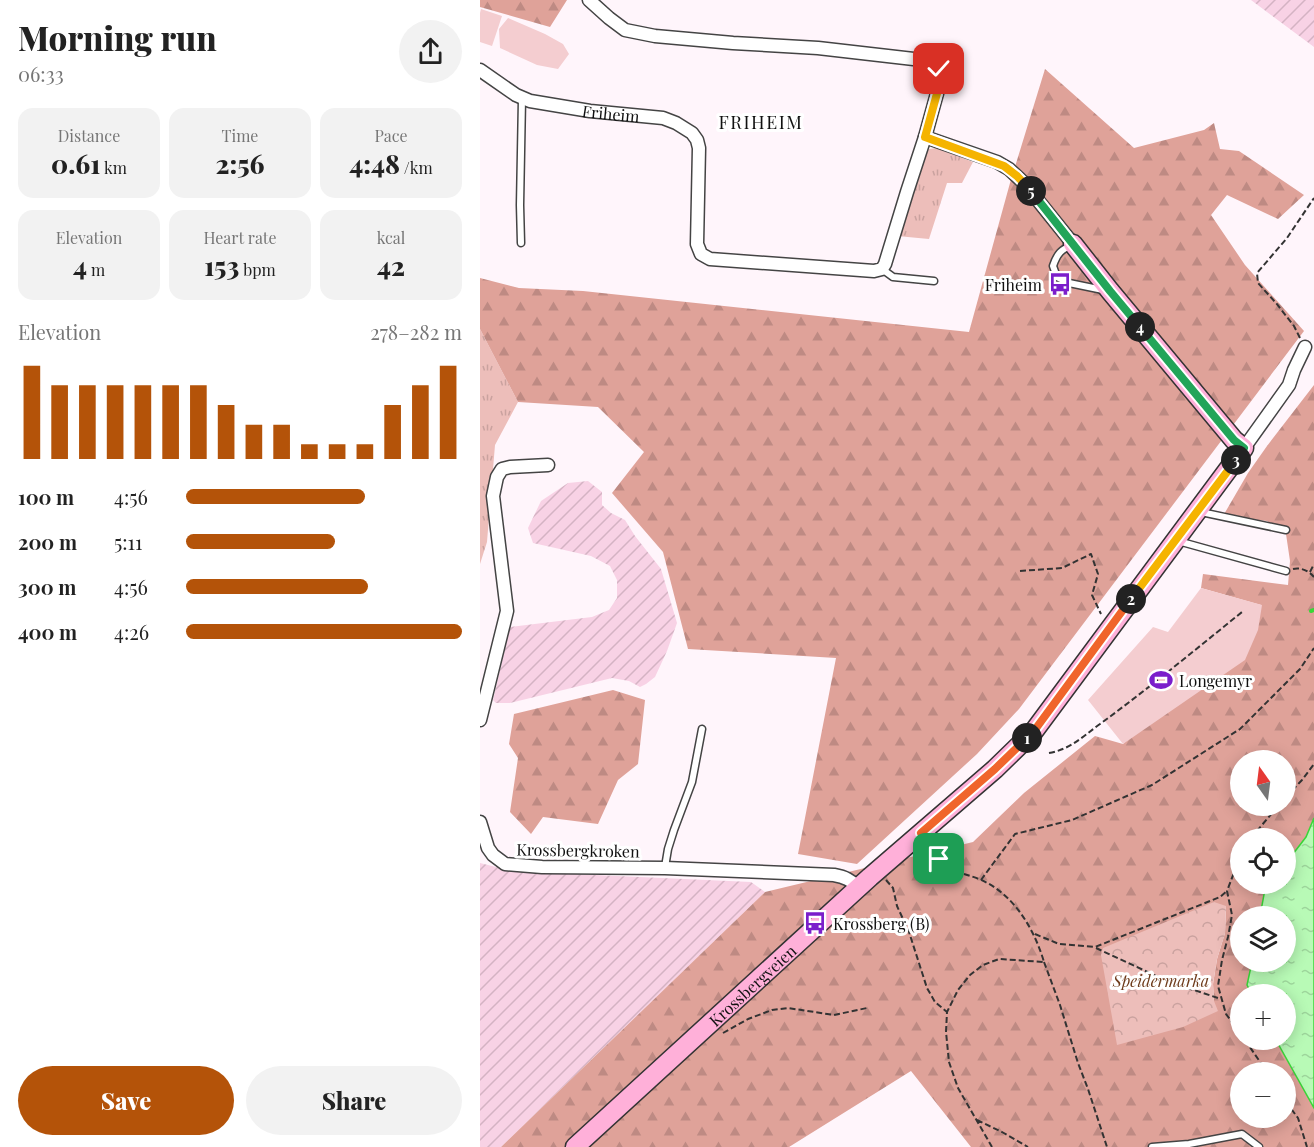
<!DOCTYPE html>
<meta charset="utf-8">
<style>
:root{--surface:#fff;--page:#f2f2f2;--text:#222;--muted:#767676;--accent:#b45309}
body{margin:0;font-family:"Playfair Display",serif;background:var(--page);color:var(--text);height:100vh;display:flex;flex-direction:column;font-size:22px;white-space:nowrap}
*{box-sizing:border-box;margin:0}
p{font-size:20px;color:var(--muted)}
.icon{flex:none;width:33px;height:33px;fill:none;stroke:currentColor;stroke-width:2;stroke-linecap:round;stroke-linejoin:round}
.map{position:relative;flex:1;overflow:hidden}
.panel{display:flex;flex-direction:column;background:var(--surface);width:480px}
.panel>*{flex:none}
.needle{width:39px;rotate:346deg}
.buttons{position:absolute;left:750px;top:750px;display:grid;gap:12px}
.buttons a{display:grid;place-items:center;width:66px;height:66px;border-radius:50%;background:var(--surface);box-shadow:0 3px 15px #0003;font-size:30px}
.pin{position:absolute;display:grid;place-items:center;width:51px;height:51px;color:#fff;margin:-26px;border-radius:12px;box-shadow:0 3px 9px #0006}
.km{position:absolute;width:30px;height:30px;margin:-15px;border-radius:50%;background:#222;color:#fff;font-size:16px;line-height:30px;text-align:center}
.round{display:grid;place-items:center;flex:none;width:63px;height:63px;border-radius:32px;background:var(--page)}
.overview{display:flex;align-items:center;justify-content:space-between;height:102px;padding:0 18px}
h1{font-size:33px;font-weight:800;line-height:45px}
.figures{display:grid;grid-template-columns:repeat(3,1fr);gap:9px;height:102px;padding:6px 18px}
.figures div{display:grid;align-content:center;border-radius:15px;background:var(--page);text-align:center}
.figures b{font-size:26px;font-weight:800}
.figures small{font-size:16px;font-weight:400}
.figures p{font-size:16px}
.chart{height:168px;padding:12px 18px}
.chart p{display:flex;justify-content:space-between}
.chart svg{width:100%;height:108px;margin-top:6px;stroke:var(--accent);stroke-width:6}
.primary-button{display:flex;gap:12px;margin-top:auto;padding:12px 18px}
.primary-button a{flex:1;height:69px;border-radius:36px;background:var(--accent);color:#fff;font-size:24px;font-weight:800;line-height:69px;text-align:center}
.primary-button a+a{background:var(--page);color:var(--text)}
ul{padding:0 18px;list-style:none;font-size:20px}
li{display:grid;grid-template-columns:96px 72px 1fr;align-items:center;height:45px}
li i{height:15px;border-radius:8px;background:var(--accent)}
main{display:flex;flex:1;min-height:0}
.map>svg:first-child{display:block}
.farmland{fill:url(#farmland-furrows)}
.grass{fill:url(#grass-tufts)}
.forest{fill:url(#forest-firs);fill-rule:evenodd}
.park{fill:url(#park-crowns)}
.pitch{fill:#f4cdd0}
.water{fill:url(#water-ripples);stroke:#3ad638;stroke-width:1.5}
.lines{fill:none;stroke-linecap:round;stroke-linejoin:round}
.stream{stroke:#3ad638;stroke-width:4}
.lane-casing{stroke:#444;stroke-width:9}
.street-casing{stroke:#444;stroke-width:15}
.secondary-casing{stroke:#333;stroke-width:21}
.path{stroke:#333;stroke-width:2;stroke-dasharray:6 3;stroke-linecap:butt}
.lane{stroke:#fff;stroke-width:6}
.street{stroke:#fff;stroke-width:12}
.secondary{stroke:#ffb0d9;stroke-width:18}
.split-1-casing{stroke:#fff;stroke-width:12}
.split-2-casing{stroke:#fff;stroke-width:12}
.split-3-casing{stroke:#fff;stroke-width:12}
.split-4-casing{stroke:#fff;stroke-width:12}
.split-5-casing{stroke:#fff;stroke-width:12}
.split-6-casing{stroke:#fff;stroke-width:12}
.split-1{stroke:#f0652b;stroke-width:8}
.split-2{stroke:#f0652b;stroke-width:8}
.split-3{stroke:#f5b400;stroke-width:8}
.split-4{stroke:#22a559;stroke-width:8}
.split-5{stroke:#22a559;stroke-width:8}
.split-6{stroke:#f5b400;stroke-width:8}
.labels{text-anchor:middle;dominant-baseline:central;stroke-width:6;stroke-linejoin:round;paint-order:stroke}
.street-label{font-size:16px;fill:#111;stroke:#fff}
.poi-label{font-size:16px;fill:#111;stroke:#fff;text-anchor:start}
.park-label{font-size:16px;font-style:italic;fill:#6e3b1b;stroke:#fff}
.neighbourhood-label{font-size:18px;letter-spacing:1.5px;fill:#111;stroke:#fff}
</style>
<main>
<section class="panel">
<div class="overview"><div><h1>Morning run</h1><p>06:33</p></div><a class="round"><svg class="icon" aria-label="share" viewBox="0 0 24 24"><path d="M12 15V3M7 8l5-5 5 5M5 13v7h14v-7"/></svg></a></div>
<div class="figures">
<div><p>Distance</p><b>0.61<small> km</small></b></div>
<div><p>Time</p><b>2:56</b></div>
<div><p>Pace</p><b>4:48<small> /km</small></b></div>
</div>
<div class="figures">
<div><p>Elevation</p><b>4<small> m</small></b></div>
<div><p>Heart rate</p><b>153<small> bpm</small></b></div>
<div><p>kcal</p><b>42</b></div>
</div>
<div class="chart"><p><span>Elevation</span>278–282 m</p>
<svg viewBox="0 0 160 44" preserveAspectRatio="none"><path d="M5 44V6M15 44V14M25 44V14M35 44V14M45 44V14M55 44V14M65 44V14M75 44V22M85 44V30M95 44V30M105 44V38M115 44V38M125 44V38M135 44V22M145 44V14M155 44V6"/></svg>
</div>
<ul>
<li><b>100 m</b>4:56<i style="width:65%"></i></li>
<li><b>200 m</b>5:11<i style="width:54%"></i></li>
<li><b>300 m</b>4:56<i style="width:66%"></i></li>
<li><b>400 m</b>4:26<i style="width:100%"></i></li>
</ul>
<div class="primary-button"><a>Save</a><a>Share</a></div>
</section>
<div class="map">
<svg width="834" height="1147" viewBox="0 0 834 1147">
<defs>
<pattern id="farmland-furrows" width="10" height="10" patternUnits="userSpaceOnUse" patternTransform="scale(1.5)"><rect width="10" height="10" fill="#f8d2e5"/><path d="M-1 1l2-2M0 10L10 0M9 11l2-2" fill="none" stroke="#d4b3c3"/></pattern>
<pattern id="grass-tufts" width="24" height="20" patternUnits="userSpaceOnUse" patternTransform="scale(1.5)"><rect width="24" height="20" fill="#edbeba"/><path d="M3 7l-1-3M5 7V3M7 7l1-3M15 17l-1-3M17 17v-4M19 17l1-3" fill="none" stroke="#caa29f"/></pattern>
<pattern id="forest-firs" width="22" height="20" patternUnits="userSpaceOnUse" patternTransform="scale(1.5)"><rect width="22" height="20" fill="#dfa299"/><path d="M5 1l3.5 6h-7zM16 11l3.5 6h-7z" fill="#be8a83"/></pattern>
<pattern id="park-crowns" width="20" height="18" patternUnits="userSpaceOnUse" patternTransform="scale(1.5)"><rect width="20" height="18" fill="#edbeba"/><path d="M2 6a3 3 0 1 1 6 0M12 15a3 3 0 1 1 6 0" fill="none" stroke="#caa29f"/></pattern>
<pattern id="water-ripples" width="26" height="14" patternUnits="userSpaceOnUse" patternTransform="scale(1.5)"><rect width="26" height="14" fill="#b8fab6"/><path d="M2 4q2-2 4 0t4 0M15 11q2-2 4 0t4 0" fill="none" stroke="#9dd59b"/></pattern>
</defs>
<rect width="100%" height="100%" fill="#fff5fb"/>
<!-- farmland -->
<path class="farmland" d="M771,0H834V47Z
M108,481L122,492V505L131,513L145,520L155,536L181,569L197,623L187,651L175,677L166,684L160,687L149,681L132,678L30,703H16L13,700L30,627L112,617L129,610L137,598V580L130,566L111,556L53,543L48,528L61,501L88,483Z
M0,863L36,872H77L93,874L271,882L285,892L21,1147H0Z"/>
<!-- grass -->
<path class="grass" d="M457,148L493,162L482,183H467L449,239L417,236L445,155L449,149Z
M0,329L38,402L15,445L7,542L0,564Z"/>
<!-- forest -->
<path class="forest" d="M0,0H87L70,27L0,7Z
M565,69L654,148L724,130L734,123L740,149L759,151L824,195L798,219L747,195L731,215L765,265L824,331L539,709L497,754L377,864L318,854L356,658L208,649L183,552L132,493L164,452L118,407L38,402L0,329V278L39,288L103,291L489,332L530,183Z
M834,385V818L826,837L806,863V838H760V884H789L785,889L780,916H760V962H772L767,985L772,994H760V1040H796L834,1108V1147H491L431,1071L309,1147H21L285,892L493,842L544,793L615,736L643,744L781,605L721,588L723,574L808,585L810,561L806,534L787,521L743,516L768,473L787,446ZM760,760H806V806H760ZM746,906L745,933L737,959L733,984L734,1001L621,955ZM760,1072H806V1118H760Z
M133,690L165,700L158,764L138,780L118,824L63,817L51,834L30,812L38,758L29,744L34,714Z"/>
<!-- park -->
<path class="park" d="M734,902L746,906L745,933L737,959L733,984L734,1001L738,1011L703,1027L637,1045L621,955L623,948Z"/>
<!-- pitch -->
<path class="pitch" d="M1,9L22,16L12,46L0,42V13Z
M28,18L65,34L83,44L89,54L78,69L57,65L20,48L19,29Z
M721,588L782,605L778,630L765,660L643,744L608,700L673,627L688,632Z"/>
<!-- water -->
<path class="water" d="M834,818V1108L796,1040H806V994H772L767,985L772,962H806V916H780L785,889L789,884H806V863L826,837Z"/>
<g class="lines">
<!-- stream -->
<path class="stream" d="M831,611L834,610"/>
<!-- lane casing -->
<g class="lane-casing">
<path id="lane" d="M41,243L40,205L42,99
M593,245C581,249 577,254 573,266L577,277L589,283L623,290
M402,269L413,277L454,281
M721,512L806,530
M698,541L806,571
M442,835L451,846
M185,867L188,849L194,830L212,782L222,729
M672,1147L709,1144L762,1134L779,1147"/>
</g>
<!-- street casing -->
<g class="street-casing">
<g id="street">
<path id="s1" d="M0,70L36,95L50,101L110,111L183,118L196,123L212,133L217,140L219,148L217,244L221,254L230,259L394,271L402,269L405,264L427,192L445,137L461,79L459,69L451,61L338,48L253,43L175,36L145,30L129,18L109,0"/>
<path d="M445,137L517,162L529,169L544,183L593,244"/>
<path d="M764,448L809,385L814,370L825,347"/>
<path d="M0,720L27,611L13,496L17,477L22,469L30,467L68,465"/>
<path d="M0,822L8,848L13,855L25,864L62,867L185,868L354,875C365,877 371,880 379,888"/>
</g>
</g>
<!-- secondary casing -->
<g class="secondary-casing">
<g id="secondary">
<path id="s2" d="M95,1147L390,877L515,769L554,731L764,448L754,440L630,291L593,244"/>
</g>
</g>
<!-- path -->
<path class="path" d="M820,338L814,326L796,303L778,283L777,273L807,238L834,198
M813,569C821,567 829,571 834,577
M540,571L582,568L611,554L618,574L612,595L621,614
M830,572L834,564
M569,753C591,749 602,737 620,724C669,688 715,650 762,612
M806,797L822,780L834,764
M771,838L798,806
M456,853C467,872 481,872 499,879C533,893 554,928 564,962L519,959L503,965L490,975L478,990L467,1012L466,1032L469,1062L478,1088L512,1147
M760,857L747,891L752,915L748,937L742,960L738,986L746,1014L760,1033
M406,880L413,888L417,906L429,932L447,988L455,1002L467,1012
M501,880L535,834L592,820L672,785L760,729L820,669L834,648
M555,934L579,944L615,947L740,897L747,891
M616,948L687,981L741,999
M564,962L580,1005L598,1063L608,1089L627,1147
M243,1033L268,1019L292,1010L308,1008L354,1015L387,1008
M765,1040L787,1072
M806,1102L818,1118L827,1147
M497,1120L522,1132L548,1147"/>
<!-- lane -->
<use href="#lane" class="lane"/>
<!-- street -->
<use href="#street" class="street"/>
<!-- secondary -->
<use href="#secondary" class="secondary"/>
</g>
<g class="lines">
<!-- split-1 casing -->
<g class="split-1-casing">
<path id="split-1" d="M459,859L451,846L441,833L515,769L547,738"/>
</g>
<!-- split-2 casing -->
<g class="split-2-casing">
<path id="split-2" d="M547,738L554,731L651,599"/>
</g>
<!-- split-3 casing -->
<g class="split-3-casing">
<path id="split-3" d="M651,599L756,460"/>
</g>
<!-- split-4 casing -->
<g class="split-4-casing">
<path id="split-4" d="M660,327L754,440L764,448L756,460"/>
</g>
<!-- split-5 casing -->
<g class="split-5-casing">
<path id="split-5" d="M551,191L630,291L660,327"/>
</g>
<!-- split-6 casing -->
<g class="split-6-casing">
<path id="split-6" d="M459,69L461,79L445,137L524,166L537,176L551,191"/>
</g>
<!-- split-1 -->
<use href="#split-1" class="split-1"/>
<!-- split-2 -->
<use href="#split-2" class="split-2"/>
<!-- split-3 -->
<use href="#split-3" class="split-3"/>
<!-- split-4 -->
<use href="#split-4" class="split-4"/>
<!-- split-5 -->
<use href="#split-5" class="split-5"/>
<!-- split-6 -->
<use href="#split-6" class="split-6"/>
</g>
<!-- icons -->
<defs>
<g id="bus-bare" transform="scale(1.8)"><path d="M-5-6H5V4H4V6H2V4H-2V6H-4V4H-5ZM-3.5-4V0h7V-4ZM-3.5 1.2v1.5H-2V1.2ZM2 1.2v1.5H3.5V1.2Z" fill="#7b1ecb" stroke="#fff" stroke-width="2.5" paint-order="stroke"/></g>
<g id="stadium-bare" transform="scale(1.8)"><path d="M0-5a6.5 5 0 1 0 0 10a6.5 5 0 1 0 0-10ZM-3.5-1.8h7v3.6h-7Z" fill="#7b1ecb" stroke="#fff" stroke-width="2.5" paint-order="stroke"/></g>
</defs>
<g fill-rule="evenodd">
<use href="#bus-bare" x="580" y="284"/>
<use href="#stadium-bare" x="681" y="680"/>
<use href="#bus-bare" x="335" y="923"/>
</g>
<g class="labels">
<!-- street labels -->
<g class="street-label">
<text stroke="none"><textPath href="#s1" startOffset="141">Friheim</textPath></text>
<text transform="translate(98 850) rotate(1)">Krossbergkroken</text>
<text stroke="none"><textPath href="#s2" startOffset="240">Krossbergveien</textPath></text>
</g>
<!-- poi labels -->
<g class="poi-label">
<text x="562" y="284" text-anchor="end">Friheim</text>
<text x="699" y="680">Longemyr</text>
<text x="353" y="923">Krossberg (B)</text>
</g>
<!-- park labels -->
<g class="park-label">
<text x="681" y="980">Speidermarka</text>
</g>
<!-- neighbourhood labels -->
<g class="neighbourhood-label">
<text x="281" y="122">FRIHEIM</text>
</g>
</g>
</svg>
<div class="buttons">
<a><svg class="needle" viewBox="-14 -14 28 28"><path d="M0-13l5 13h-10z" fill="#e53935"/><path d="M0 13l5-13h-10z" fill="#767676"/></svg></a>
<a><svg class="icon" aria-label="locate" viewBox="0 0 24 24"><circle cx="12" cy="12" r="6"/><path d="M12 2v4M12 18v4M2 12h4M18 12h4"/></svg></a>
<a><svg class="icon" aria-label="layers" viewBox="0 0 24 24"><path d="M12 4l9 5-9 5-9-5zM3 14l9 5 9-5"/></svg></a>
<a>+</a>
<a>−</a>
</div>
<div class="pin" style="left:459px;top:859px;background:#1e9e55"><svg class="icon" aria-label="arrive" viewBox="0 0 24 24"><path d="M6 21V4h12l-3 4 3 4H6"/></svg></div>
<div class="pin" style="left:459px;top:69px;background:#d93025"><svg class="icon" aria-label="check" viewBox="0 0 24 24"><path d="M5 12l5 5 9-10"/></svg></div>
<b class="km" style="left:547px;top:738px">1</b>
<b class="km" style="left:651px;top:599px">2</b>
<b class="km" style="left:756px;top:460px">3</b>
<b class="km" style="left:660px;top:327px">4</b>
<b class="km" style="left:551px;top:191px">5</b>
</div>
</main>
